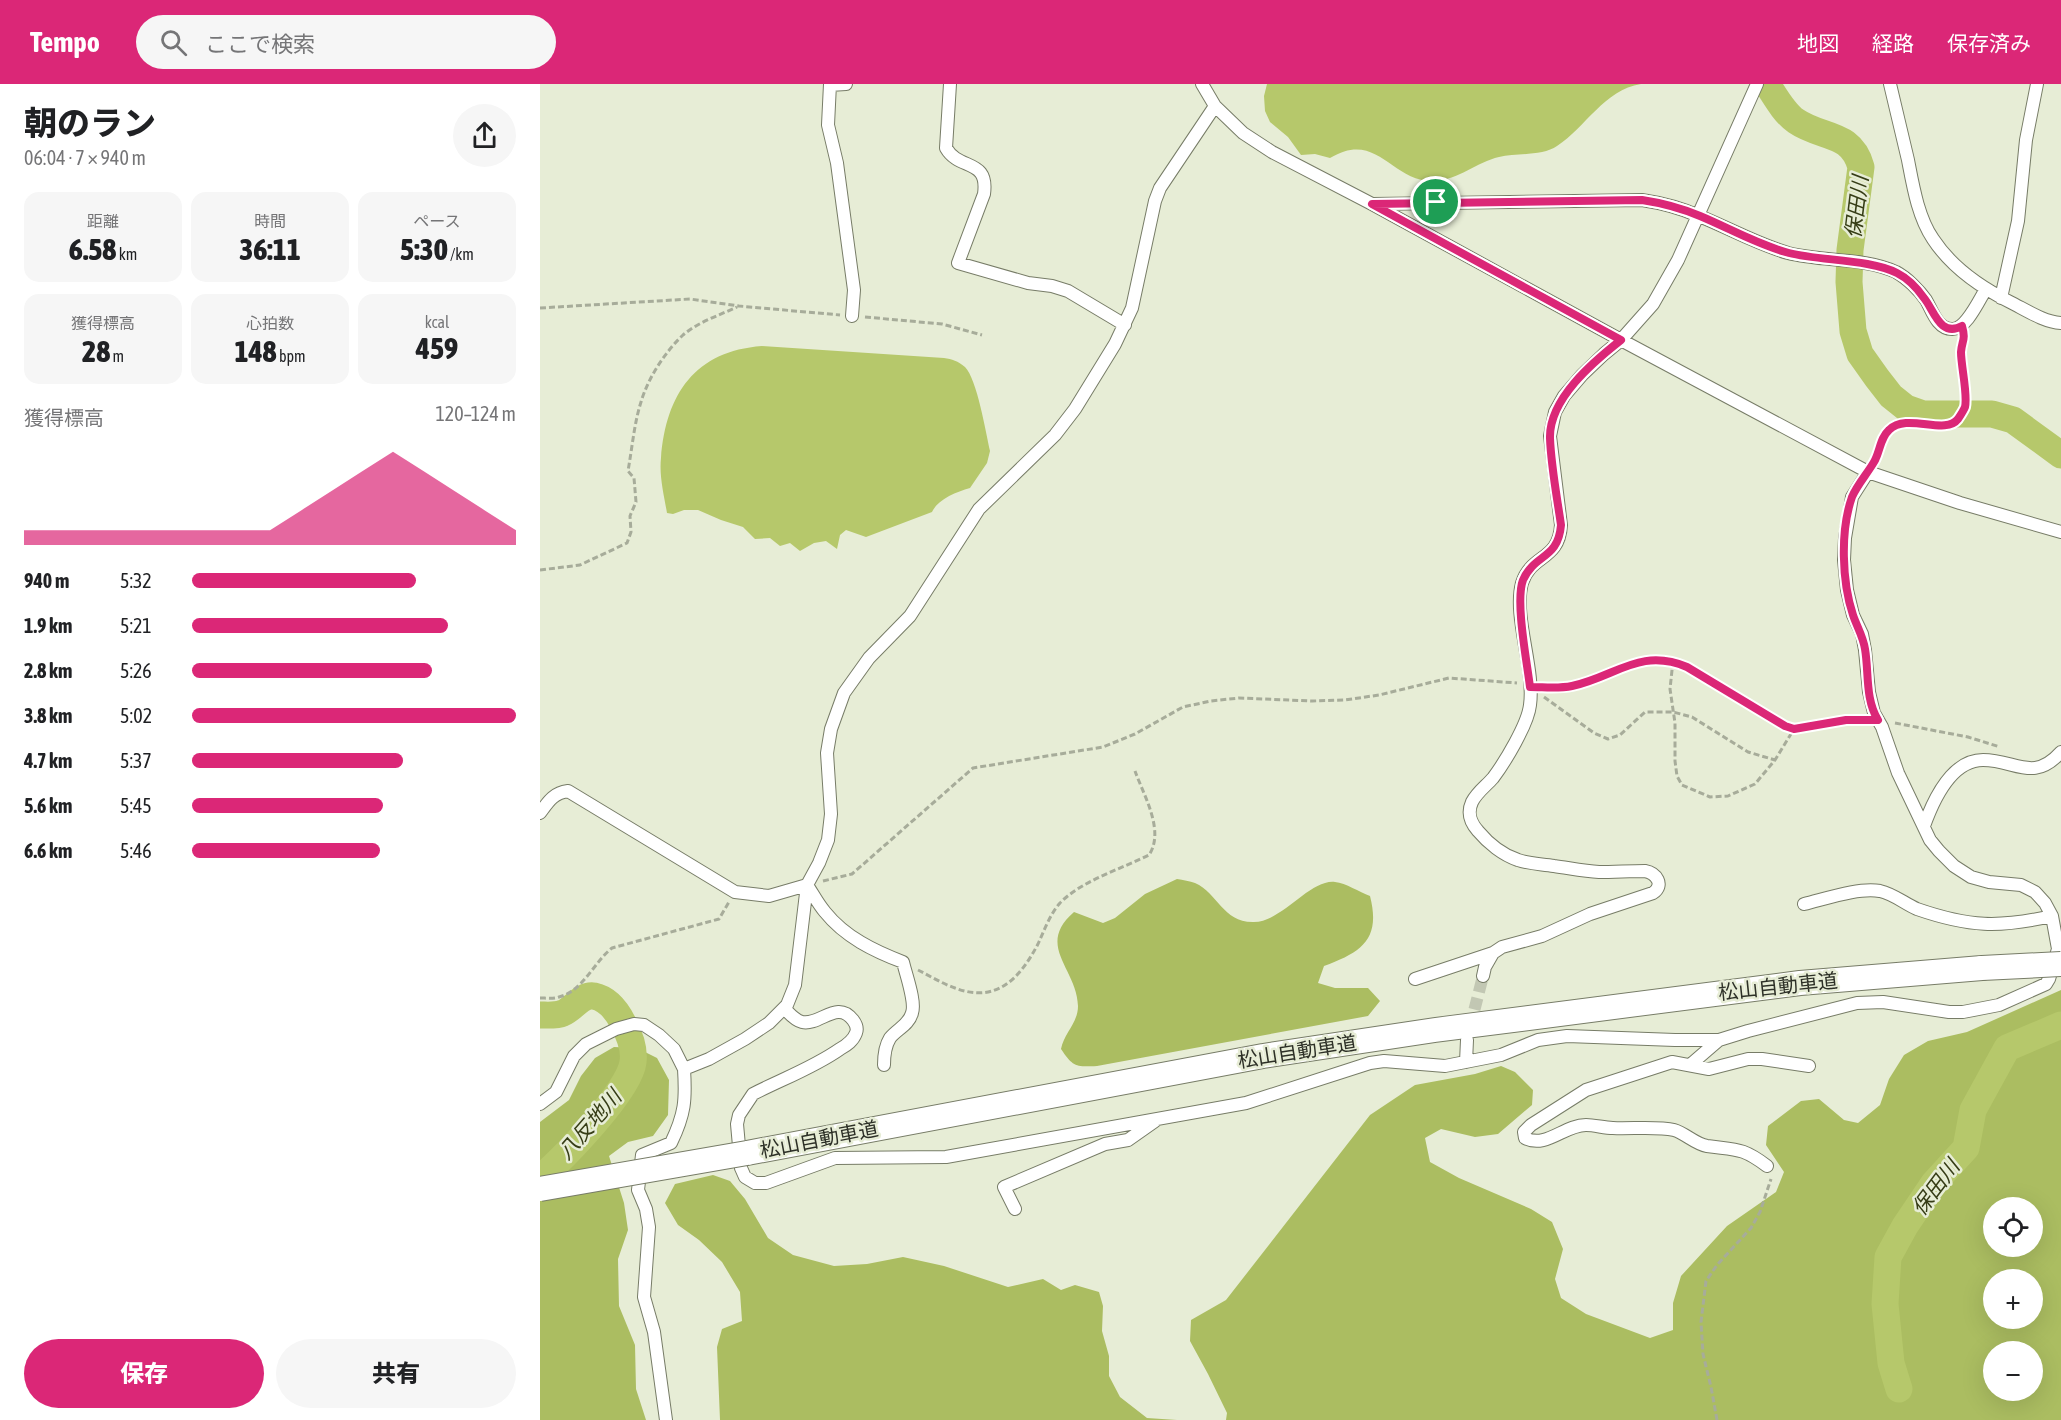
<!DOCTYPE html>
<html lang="ja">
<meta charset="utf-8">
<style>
:root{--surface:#fff;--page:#f6f6f6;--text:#202124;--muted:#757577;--accent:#db2777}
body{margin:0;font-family:"Asap Condensed","Noto Sans JP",sans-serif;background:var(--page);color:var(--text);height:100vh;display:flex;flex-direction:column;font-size:22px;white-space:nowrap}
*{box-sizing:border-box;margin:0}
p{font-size:20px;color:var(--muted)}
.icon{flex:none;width:33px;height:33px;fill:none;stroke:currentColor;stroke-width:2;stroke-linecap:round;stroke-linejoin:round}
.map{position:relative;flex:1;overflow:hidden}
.details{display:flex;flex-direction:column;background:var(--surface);width:540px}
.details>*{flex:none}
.tools{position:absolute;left:1443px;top:1113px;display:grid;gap:12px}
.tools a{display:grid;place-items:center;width:60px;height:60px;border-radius:50%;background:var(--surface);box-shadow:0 6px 24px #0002;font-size:30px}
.pin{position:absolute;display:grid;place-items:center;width:51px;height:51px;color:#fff;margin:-26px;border:3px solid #fff;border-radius:50%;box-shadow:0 2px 6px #0007}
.round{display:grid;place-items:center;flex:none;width:63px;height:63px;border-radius:32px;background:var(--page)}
.overview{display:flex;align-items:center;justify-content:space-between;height:102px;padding:0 24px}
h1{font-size:33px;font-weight:800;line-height:45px}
.figures{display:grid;grid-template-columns:repeat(3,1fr);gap:9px;height:102px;padding:6px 24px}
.figures div{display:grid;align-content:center;border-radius:15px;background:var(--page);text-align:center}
.figures b{font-size:30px;font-weight:800}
.figures small{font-size:16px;font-weight:400}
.figures p{font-size:16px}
.chart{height:168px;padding:12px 24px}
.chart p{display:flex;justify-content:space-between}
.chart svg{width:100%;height:108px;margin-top:6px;fill:var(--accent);opacity:.7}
.primary-button{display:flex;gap:12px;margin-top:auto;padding:12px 24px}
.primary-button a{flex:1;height:69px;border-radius:36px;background:var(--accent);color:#fff;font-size:24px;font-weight:800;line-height:69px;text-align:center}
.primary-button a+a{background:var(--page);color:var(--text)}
ul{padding:0 24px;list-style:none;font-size:20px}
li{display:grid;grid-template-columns:96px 72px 1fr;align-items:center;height:45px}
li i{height:15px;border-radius:8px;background:var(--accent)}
header{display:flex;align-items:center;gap:36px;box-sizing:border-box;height:84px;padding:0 30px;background:var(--accent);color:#fff}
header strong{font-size:28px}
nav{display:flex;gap:33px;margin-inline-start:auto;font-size:21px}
.search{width:420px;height:54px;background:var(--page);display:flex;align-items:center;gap:15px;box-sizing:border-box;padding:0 21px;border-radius:33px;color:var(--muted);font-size:22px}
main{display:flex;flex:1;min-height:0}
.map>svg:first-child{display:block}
.forest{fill:#abbd61;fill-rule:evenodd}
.water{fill:#b6c86b}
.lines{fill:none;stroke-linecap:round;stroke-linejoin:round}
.river{stroke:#b6c86b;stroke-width:27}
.minor-tunnel{stroke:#c2c7b3;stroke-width:12;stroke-dasharray:12 6;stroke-linecap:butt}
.minor-casing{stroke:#777c67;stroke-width:14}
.motorway-casing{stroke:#777c67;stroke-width:26}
.path{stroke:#a7ac9a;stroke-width:3;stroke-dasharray:6 3;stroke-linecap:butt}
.minor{stroke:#fff;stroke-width:12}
.motorway{stroke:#fff;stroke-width:24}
.motorway-bridge-casing{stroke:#777c67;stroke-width:26;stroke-linecap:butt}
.motorway-bridge{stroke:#fff;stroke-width:24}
.route-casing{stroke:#fff;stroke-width:12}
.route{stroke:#db2777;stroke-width:8}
.labels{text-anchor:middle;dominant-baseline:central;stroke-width:5;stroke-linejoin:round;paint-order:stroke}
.street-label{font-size:20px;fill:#2d3027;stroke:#e7edd6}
.water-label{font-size:21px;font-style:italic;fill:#363d16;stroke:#e7edd6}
</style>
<header>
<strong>Tempo</strong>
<div class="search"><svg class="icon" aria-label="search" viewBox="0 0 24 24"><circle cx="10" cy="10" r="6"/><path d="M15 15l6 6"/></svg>ここで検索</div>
<nav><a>地図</a><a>経路</a><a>保存済み</a></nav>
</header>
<main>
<section class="details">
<div class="overview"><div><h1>朝のラン</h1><p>06:04 · 7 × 940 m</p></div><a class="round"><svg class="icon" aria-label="share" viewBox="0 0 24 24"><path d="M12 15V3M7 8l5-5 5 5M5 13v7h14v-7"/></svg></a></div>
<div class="figures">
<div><p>距離</p><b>6.58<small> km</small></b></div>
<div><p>時間</p><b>36:11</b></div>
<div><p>ペース</p><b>5:30<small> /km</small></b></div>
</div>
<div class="figures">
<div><p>獲得標高</p><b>28<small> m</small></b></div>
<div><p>心拍数</p><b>148<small> bpm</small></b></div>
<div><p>kcal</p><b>459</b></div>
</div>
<div class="chart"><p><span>獲得標高</span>120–124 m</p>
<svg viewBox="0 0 160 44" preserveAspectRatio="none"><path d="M0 44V38L10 38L20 38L30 38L40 38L50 38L60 38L70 38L80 38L90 30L100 22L110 14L120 6L130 14L140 22L150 30L160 38V44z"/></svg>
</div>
<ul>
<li><b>940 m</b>5:32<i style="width:69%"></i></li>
<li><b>1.9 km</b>5:21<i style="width:79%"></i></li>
<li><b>2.8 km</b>5:26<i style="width:74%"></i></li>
<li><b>3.8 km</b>5:02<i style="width:100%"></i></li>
<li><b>4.7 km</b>5:37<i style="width:65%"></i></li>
<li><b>5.6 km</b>5:45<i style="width:59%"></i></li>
<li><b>6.6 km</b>5:46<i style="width:58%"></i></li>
</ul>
<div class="primary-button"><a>保存</a><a>共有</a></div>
</section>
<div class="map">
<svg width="1521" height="1336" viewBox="0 0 1521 1336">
<rect width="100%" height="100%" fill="#e7edd6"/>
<!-- forest -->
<path class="forest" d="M637,795C643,796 650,797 655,799C678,809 683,839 714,838C742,838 770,795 795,798C806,799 819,808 830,812C841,855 822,868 784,882L778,899L795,904H828L840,917L828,932L557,982C536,983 533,983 521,965C524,949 538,939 538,922C537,884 495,862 534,828L563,839L575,834L605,810Z
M1521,906V1336H686L687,1329L668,1290L650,1257L651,1236L686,1216L830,1031L875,1001L935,990L961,982L975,988L993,1006L992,1021L958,1050L935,1053L901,1045L885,1054L890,1078L919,1094L991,1125L1012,1138L1023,1165L1015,1195L1021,1214L1046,1230L1110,1254L1133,1246V1219L1141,1192L1187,1142L1236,1108L1244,1088L1226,1061L1228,1042L1261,1017L1279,1015L1304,1036L1318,1039L1340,1021L1349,995L1364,971L1388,957L1427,948ZM1454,1124H1492V1162H1454ZM1454,1196H1492V1234H1454ZM1454,1268H1492V1306H1454Z
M74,963L97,964L117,974L129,996L128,1031L113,1052L88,1058L69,1072L84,1119L88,1146L78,1175L79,1222L95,1261L96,1305L106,1336H0V1038L29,1016L41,992L55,974Z
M173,1091L190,1097L205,1115L228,1154L253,1171L294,1182L327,1180L363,1173L404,1182L468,1203L503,1195L521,1206L535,1201L559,1208L563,1222L562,1247L569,1272V1292L580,1313L607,1334L637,1336H180L177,1263L182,1245L202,1237L200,1208L182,1178L159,1156L138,1141L125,1119L135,1100Z"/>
<!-- water -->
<path class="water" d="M727,0H1101C1064,6 1046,43 1017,62C1003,72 976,69 959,73C937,78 918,96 895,97C851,99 838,45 790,74L775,70L761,71L748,53L730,38L725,27L724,12Z
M222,262L404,274C412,275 418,277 425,283C437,295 446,349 450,367L447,379L430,404C416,408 398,415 392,428L326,453L306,446L300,451L297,465L286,457L274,459L260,467L250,459L240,462L230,454L215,455L203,443L181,436L158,426H144L133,430L127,429C124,411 119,392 121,374C126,310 155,267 222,262Z"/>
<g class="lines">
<!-- river -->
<path class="river" d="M1227,0C1235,12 1244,29 1256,37C1282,55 1311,47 1321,83L1310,166L1309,198L1313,247L1320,270L1337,294L1351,312L1366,324L1383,330H1452L1473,336L1521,371
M0,931C7,931 16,932 23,929C33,925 42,910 54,912C68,915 77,927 83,939C89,950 95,964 93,978C90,1006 23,1075 0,1094
M1359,1305L1351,1279L1345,1220L1348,1173L1365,1142L1394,1099L1426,1064L1433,1026L1467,964L1521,941"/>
<!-- minor-tunnel -->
<path class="minor-tunnel" d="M930,943L943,892"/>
<!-- minor casing -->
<g class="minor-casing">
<path id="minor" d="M290,0L288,41L297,79L314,206L312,232
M410,0L406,64C419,87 449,74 444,110L418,179L488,199L512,202L528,207L585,241
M662,0L675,22L703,49L732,68L832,120L1081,256L1328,388L1420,419L1521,448
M1350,0C1356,25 1362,51 1368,76C1373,102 1378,133 1393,155C1412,184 1440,203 1470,218C1486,226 1504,238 1521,239
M290,1L306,0
M833,120L1102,116C1122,119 1141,124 1159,132C1189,144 1217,160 1248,169C1283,178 1323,173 1356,188C1367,194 1379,206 1386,216C1392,226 1397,245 1412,245C1426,246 1439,216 1446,205
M1461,214L1478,137L1486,56L1497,0
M0,729C8,718 13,709 28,707L195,808L229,812L267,801
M1384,742C1393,717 1411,676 1443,676C1476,676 1493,699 1521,668
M267,801C273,810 278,820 285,828C305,853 334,867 363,878C366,891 376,918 372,929C369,941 357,945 350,954C345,962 344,973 344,981
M1264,820C1285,815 1319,803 1340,807C1354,810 1365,820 1377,825C1429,843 1459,844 1512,832
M943,892L945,883L953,869L962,863L1002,852L1050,830L1113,809C1125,801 1116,789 1105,787C1090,787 1074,788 1059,788C1044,787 1029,784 1014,782C1002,780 989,780 978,776C963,771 948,759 938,747C930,738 927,729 932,718C937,708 946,702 953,694C965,678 988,640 990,621C995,585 973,532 982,499C991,470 1019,477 1021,441L1010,352L1015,328L1024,312L1042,291L1064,270L1081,256L1113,220L1138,176L1217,0
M875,895L953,869
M244,924C249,929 254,936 262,938C280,942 297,915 313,936C316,940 318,944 316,949C313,957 307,961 300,965C273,984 242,995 213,1010L199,1031L197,1040L201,1084L205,1093L215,1099H226L295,1074L406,1073L706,1019L830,979L844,977L905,982L961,971L998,956L1027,952L1135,956H1179L1208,947L1317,919L1343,918L1409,928H1423L1459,921L1506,900L1509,895L1518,865L1512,832L1505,819L1495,808L1481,801L1449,798L1431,793L1414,782L1399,767L1390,756L1358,689L1342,643L1334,629L1329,608L1325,566L1322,550L1313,531L1307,506L1304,476L1305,454L1312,413L1328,388
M926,978L927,956
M1150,981L1179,956
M0,1020L16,1008L34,972L46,960L76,945L94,940L104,941L119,951L134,965L144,985
M1227,1082C1202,1063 1196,1066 1167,1062C1155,1060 1145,1049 1134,1046C1118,1042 1090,1045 1073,1044C1064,1044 1055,1041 1046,1041C1024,1041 1006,1065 985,1054L984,1048L991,1041L1046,1006L1132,978L1169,985L1208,975H1222L1269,982
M475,1125L464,1103L565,1060L588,1056L615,1037
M126,1336L114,1248L104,1213L109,1143L106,1125L98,1106L102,1071L131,1059C145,1030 146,1016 144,985L169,975L205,955L229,939L247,921L255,901L267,801L279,779L288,756L291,730L287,669L291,645L304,609L329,574L370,532L439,425L515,351L535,325L575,260L592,224L615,117L620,104L675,22"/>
</g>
<!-- motorway casing -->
<g class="motorway-casing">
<path id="motorway" d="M207,1069L723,972L895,946L1260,899L1442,884"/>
</g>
<!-- path -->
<path class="path" d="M0,224L150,215L199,222L300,231
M325,233L402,240L442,251
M1335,376C1339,366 1341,354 1349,346C1370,324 1409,359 1424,325C1429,312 1418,276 1424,256
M0,486L40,481L87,459L91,448L90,432L96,418L94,394L88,387C92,365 94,340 101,318C108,294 125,268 143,251C158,238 180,231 197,223
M1133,577L1130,605L1135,639V677L1137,692L1142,701L1170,713L1188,712L1215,700L1235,676L1254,645
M1004,603C1014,603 1023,604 1032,602C1075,593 1100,563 1147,583L1245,642L1254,645L1306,636H1325
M1004,613L1054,649L1068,655L1080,651L1105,628H1133L1152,633L1208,668L1235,676
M1355,639L1428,653L1460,663
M283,797L312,790L433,684L563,663L595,650L643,623L671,617L699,614L772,617L805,616L839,611L909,594L977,599
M378,886C390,892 403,900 415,904C457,920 480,894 498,860C504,847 510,830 520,819C541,797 581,785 609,771C625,747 604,712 595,687
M0,914C6,914 14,915 19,913C43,907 54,878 72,864L179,835L189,818
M1177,1336L1171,1303L1163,1270L1161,1238L1166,1197L1177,1181L1211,1144L1220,1128L1231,1095"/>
<!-- minor -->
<use href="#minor" class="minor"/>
<!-- motorway -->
<use href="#motorway" class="motorway"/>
<!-- motorway-bridge casing -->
<g class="motorway-bridge-casing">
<path id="motorway-bridge" d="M1442,884L1521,880
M0,1105L207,1069"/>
</g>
<!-- motorway-bridge -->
<use href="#motorway-bridge" class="motorway-bridge"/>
</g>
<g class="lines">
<!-- route casing -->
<g class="route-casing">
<path id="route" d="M1102,116C1122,119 1141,124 1160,132C1189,144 1218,161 1249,169C1280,177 1330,175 1357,189C1367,194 1377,204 1384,214C1394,226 1400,254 1422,242C1426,256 1422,256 1421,268C1421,282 1428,311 1425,323C1424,326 1420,332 1418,335C1405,352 1367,328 1349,346C1340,354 1340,368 1334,378C1327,390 1317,401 1312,413C1300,447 1302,498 1313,531C1317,543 1323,552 1325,565C1329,588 1325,615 1338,636H1306L1254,645L1245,642L1147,583C1100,563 1075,593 1032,602C1018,605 1004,603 990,603C987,578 975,517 983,496C995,469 1018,476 1021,441C1017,413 1011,382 1010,354C1009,315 1053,278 1081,256L832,120Z"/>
</g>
<!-- route -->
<use href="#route" class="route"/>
</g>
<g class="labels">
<!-- street labels -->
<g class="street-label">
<text transform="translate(1238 902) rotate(-6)">松山自動車道</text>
<text transform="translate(757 967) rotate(-9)">松山自動車道</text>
<text transform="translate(279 1055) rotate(-11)">松山自動車道</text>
</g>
<!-- water labels -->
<g class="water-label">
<text transform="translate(1316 123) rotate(-83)">保田川</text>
<text transform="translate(49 1040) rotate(-49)">八反地川</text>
<text transform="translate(1395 1103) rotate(-53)">保田川</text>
</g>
</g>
</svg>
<div class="tools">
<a><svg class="icon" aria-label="locate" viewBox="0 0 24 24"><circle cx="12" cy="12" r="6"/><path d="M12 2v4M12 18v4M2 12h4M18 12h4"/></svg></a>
<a>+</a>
<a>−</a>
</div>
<div class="pin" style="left:896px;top:118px;background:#1e9e55"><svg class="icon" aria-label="arrive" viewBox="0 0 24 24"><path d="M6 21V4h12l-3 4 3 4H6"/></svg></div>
</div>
</main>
